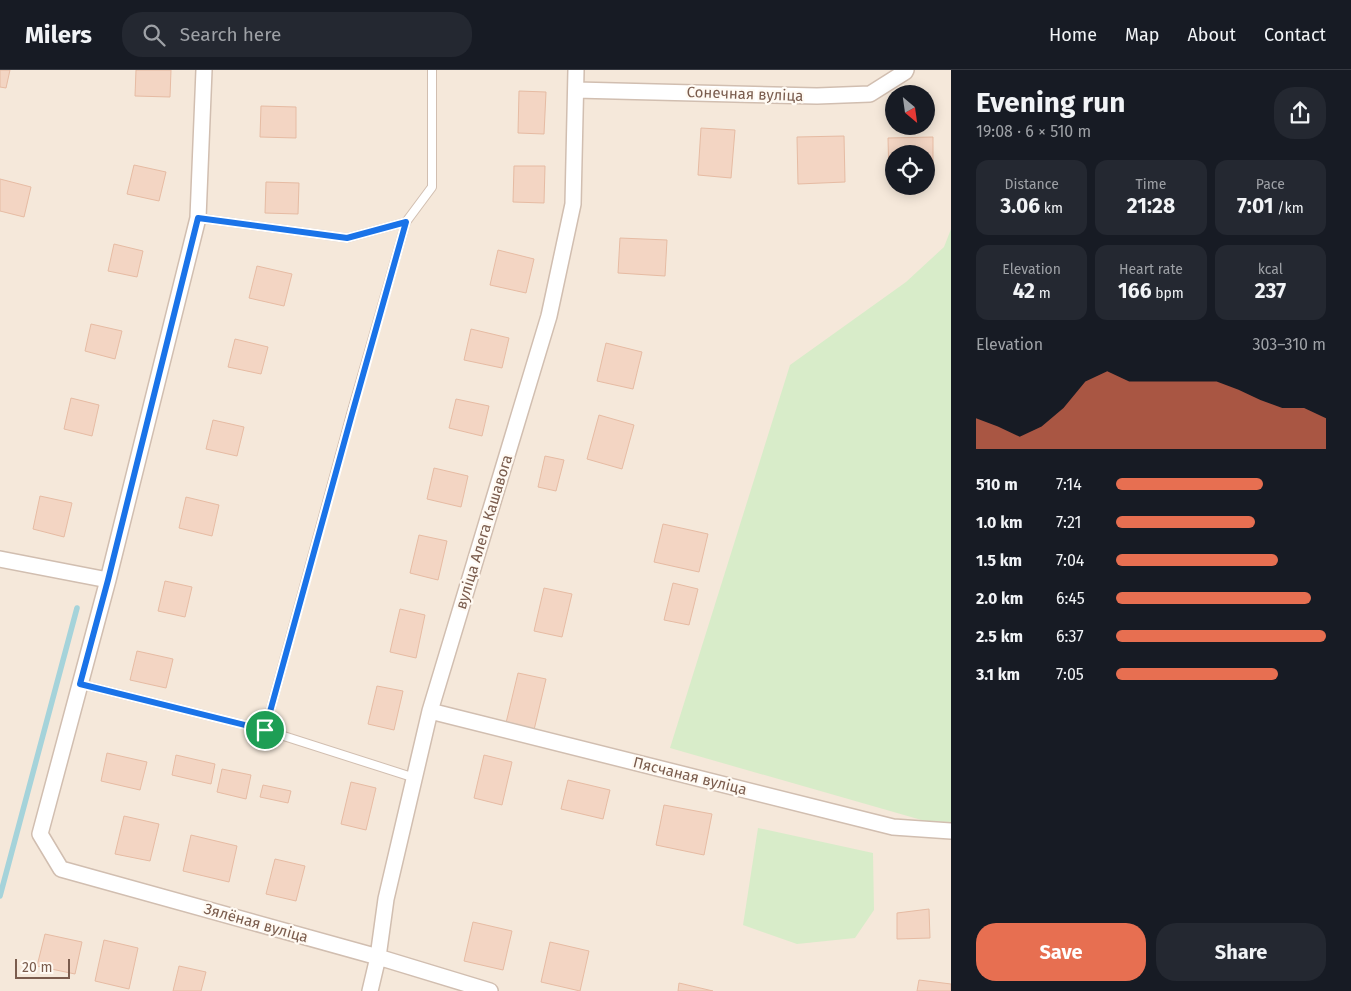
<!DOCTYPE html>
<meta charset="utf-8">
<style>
:root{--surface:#171b24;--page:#242831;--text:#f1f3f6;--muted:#9ea1a6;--line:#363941;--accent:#e76f51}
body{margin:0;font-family:"Fira Sans",sans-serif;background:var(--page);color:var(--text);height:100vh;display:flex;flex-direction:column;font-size:19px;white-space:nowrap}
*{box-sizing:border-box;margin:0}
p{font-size:16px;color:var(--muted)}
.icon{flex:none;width:28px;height:28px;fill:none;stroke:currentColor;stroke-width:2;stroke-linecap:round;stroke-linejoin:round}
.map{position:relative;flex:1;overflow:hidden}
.drawer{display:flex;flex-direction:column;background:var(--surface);width:400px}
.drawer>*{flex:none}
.needle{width:32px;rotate:151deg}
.tools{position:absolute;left:885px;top:15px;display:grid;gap:10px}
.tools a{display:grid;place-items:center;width:50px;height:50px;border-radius:50%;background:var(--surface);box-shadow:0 2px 12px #0003;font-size:25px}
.scale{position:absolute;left:15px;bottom:12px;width:55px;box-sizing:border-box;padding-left:5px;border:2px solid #7a5c4d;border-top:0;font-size:14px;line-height:18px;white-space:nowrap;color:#7a5c4d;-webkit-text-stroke:4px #fffaf3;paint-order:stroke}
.pin{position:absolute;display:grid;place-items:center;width:42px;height:42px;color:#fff;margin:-21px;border:2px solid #fff;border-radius:50%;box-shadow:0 1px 5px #0007}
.round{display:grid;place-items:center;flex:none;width:52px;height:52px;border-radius:20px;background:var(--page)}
.summary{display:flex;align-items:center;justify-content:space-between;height:85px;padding:0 25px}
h1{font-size:28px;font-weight:700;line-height:38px}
.stats{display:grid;grid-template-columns:repeat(3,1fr);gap:8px;height:85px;padding:5px 25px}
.stats div{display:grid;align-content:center;border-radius:12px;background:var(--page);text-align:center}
.stats b{font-size:21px;font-weight:700}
.stats small{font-size:14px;font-weight:400}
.stats p{font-size:14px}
.chart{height:140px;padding:10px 25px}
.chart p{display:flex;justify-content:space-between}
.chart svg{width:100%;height:90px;margin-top:5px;fill:var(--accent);opacity:.7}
.button{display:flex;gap:10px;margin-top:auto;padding:10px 25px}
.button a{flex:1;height:58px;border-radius:20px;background:var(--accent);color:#fff;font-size:20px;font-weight:700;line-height:58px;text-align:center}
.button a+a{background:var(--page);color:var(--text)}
ul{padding:0 25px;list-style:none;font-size:16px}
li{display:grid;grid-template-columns:80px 60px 1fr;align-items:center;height:38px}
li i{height:12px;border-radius:6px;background:var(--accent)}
header{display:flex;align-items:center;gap:30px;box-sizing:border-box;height:70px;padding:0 25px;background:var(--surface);border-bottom:1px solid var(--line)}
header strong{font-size:24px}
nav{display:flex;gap:28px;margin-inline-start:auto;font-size:18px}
.search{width:350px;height:45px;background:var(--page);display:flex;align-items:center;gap:12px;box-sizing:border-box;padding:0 18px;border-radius:20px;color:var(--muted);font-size:19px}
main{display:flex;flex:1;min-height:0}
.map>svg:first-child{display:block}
.residential{fill:#f5e8da;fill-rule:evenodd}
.green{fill:#d8ecc9}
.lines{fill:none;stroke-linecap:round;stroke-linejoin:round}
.stream{stroke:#a5d3da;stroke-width:5.5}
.building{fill:#f3d5c3;stroke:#e6bba3}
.lane-casing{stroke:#d1beb0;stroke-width:10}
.street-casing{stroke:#d1beb0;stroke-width:18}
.lane{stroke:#fff;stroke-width:8}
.street{stroke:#fff;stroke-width:15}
.route-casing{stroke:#fff;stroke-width:10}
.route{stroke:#1a73e8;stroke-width:6}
.labels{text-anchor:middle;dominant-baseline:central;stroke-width:4.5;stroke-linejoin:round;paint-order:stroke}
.street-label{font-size:15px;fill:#7a5c4d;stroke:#fffaf3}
</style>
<header>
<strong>Milers</strong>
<div class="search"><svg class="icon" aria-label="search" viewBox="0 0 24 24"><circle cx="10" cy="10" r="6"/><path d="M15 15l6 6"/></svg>Search here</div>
<nav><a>Home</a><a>Map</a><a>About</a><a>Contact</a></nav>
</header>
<main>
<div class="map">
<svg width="951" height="921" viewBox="0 0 951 921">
<rect width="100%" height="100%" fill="#fdf6ec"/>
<!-- residential -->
<path class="residential" d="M0,0H951V921H0ZM894,24H926V56H894ZM894,84H926V116H894Z"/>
<!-- green -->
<path class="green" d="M951,159V752L925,751L670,678L790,295L906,212L944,177Z
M758,758L873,783L874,840L855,868L797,874L743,855Z"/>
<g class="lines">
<!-- stream -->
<path class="stream" d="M0,826L77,538"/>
</g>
<!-- building -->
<path class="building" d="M0,0H10L6,18L0,17Z
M136,0H171L170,27L135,26Z
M519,21L546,22L544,64L518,63Z
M261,36L296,37V68L260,67Z
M701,58L735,60L731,108L698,105Z
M844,66L845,112L798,114L797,67Z
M933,67V108L926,109V84H894V109H889L888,68Z
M134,95L166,102L159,131L127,124Z
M514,96H545L544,133L513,132Z
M0,109L31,117L24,147L0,141Z
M266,112L299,113L298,144L265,143Z
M620,168L667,170L665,206L618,203Z
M114,174L143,181L137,207L108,201Z
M498,180L534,189L526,223L490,215Z
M257,196L292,204L284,236L249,228Z
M91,254L122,261L115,289L85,281Z
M471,259L509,268L502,298L464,290Z
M235,269L268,277L261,304L228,297Z
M606,273L642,282L633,319L597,311Z
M71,328L99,335L92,366L64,359Z
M456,329L489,336L482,366L449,358Z
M599,345L634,355L622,399L587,389Z
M213,350L244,357L237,386L206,379Z
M545,386L564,390L556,421L538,417Z
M434,398L468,406L461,437L427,429Z
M40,426L72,433L64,467L33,459Z
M186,427L219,435L212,466L179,458Z
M663,454L708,464L699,502L654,492Z
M419,465L447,471L438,510L410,503Z
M165,511L192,517L185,547L158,541Z
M673,513L698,519L689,555L664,550Z
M544,518L572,524L562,567L534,561Z
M400,539L425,545L416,588L390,582Z
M137,581L173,589L166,618L130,610Z
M518,603L546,609L534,660L506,653Z
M377,616L403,621L394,660L368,654Z
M107,683L147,692L140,720L101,711Z
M176,685L215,694L211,714L172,705Z
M484,685L512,692L502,735L474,728Z
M222,699L251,705L246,729L217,722Z
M568,710L610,720L603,749L561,739Z
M351,712L376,718L366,760L341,754Z
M263,715L291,721L288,733L260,727Z
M664,735L712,744L704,785L656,775Z
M124,746L159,754L150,791L115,784Z
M191,765L237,776L229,812L183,801Z
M275,789L305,796L296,831L266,824Z
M929,839L930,868L897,869V843Z
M473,852L512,861L503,900L464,891Z
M45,864L82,872L75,904L37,896Z
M104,870L138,878L129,919L95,911Z
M550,872L589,881L580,921L541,912Z
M179,896L206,902L201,921H173Z
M919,910L951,914V921H917Z
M679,913L713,921H678Z"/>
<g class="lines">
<!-- lane casing -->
<g class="lane-casing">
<path id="lane" d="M198,148L347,168L406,152L432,117V0
M80,614L265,660L415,708
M265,660L351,344L406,152"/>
</g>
<!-- street casing -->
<g class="street-casing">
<path id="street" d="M204,0L198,148L108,510L40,764L61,799L378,887L490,921
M576,20L817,26L870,24L905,2L906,0
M0,489L108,510
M430,641L893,757L951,761
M370,921L378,887L386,829L430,641L549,246L573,134L576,0"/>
</g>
<!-- lane -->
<use href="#lane" class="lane"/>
<!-- street -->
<use href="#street" class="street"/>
</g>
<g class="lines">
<!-- route casing -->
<g class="route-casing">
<path id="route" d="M198,148L347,168L406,152L352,344L265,660L80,614L108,510Z"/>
</g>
<!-- route -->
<use href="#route" class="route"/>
</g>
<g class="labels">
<!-- street labels -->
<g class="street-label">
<text transform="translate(745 24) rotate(2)">Сонечная вуліца</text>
<text transform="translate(484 462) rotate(-73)">вуліца Алега Кашавога</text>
<text transform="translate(690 706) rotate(14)">Пясчаная вуліца</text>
<text transform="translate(256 853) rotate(16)">Зялёная вуліца</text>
</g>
</g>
</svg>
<div class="tools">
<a><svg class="needle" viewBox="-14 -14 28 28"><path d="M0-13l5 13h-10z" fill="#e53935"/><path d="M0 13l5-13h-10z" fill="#9ea1a6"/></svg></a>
<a><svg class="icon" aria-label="locate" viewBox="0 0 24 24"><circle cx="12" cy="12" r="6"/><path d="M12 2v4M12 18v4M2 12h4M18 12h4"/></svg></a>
</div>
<div class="scale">20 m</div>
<div class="pin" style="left:265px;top:660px;background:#1e9e55"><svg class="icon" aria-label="arrive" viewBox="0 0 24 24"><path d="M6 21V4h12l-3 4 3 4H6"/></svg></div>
</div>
<section class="drawer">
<div class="summary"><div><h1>Evening run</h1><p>19:08 · 6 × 510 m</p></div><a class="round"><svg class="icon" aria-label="share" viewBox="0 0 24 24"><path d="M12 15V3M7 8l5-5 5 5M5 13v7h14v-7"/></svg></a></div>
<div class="stats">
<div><p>Distance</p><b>3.06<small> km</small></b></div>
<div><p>Time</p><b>21:28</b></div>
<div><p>Pace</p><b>7:01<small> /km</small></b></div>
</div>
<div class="stats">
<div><p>Elevation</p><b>42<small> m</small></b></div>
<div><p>Heart rate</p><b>166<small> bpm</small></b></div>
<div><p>kcal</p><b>237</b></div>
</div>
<div class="chart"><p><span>Elevation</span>303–310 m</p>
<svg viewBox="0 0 160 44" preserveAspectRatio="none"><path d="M0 44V29L10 33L20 38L30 33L40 24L50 11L60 6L70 11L80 11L90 11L100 11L110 11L120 15L130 20L140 24L150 24L160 29V44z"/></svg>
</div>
<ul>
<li><b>510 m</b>7:14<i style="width:70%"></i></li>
<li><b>1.0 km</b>7:21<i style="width:66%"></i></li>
<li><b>1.5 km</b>7:04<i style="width:77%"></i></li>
<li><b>2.0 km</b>6:45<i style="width:93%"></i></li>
<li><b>2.5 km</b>6:37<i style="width:100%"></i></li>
<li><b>3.1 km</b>7:05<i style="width:77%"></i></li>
</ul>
<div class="button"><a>Save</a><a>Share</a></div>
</section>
</main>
